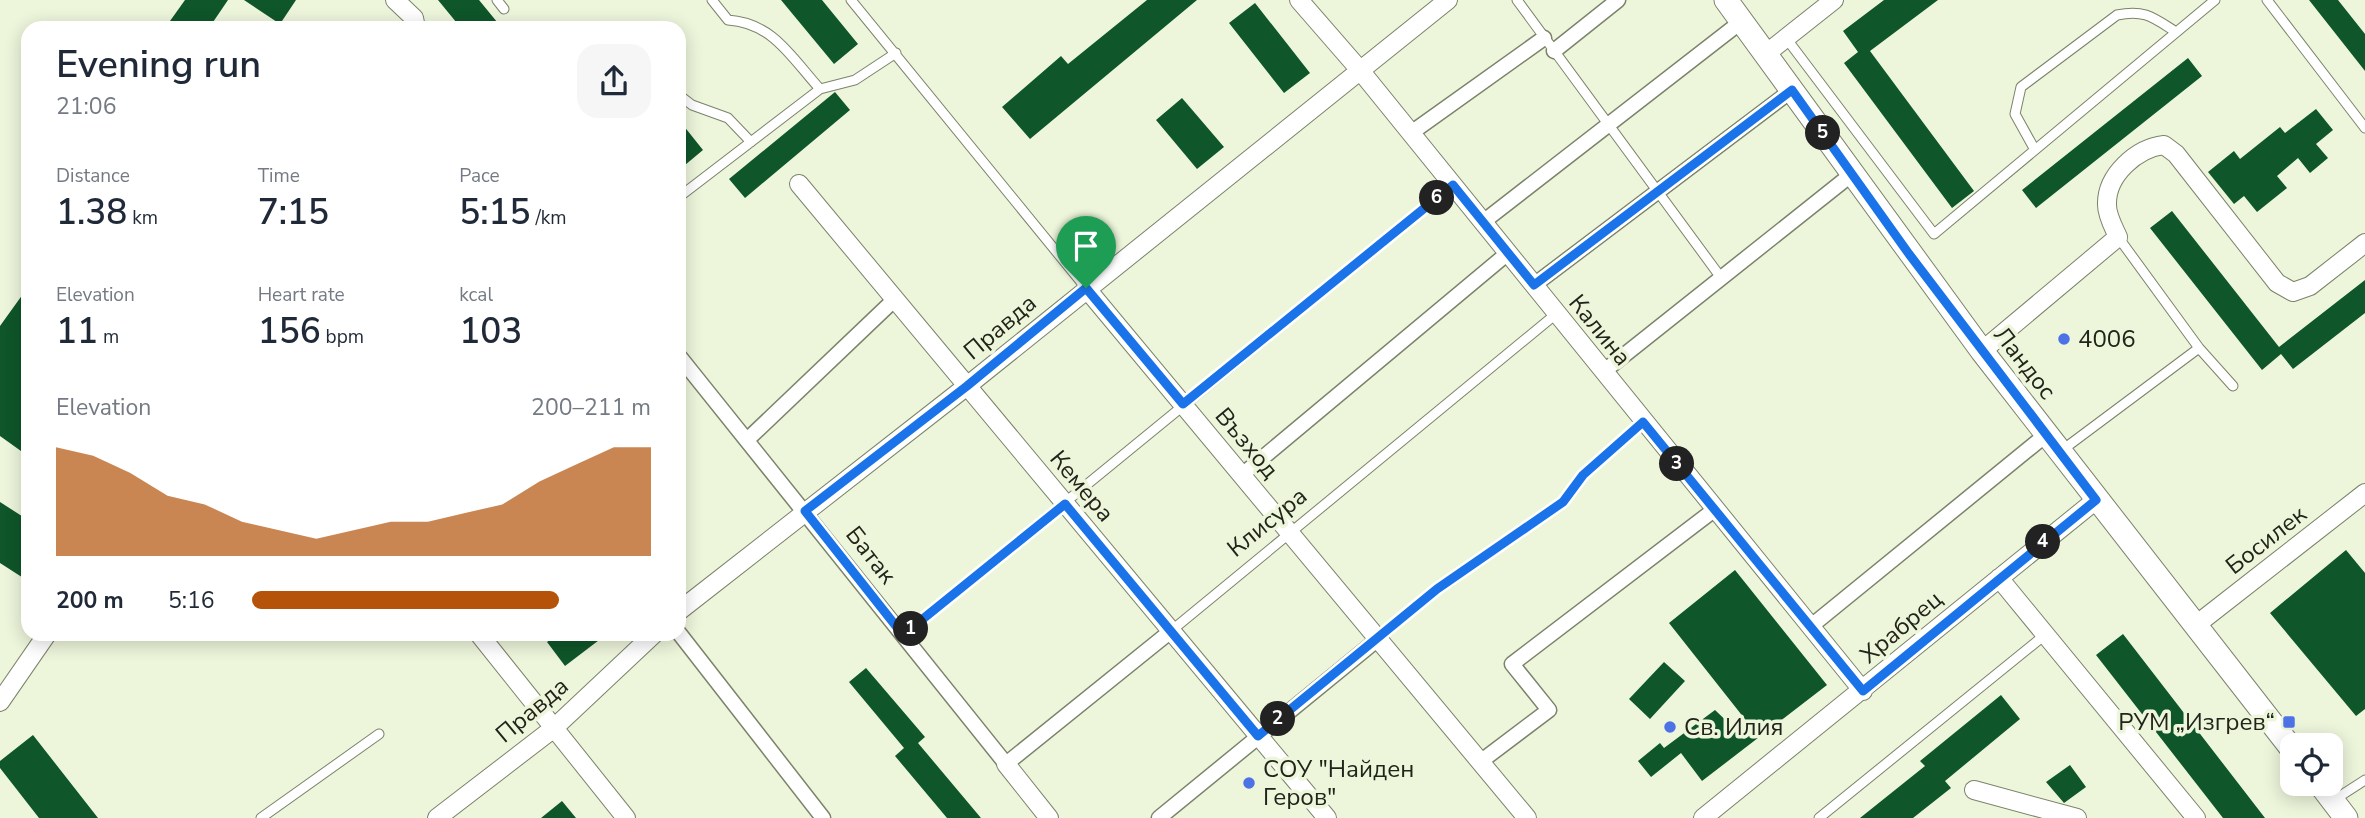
<!DOCTYPE html>
<meta charset="utf-8">
<style>
:root{--surface:#fff;--page:#f6f6f7;--text:#1f2937;--muted:#747a83;--accent:#b45309}
body{margin:0;font-family:"Nunito Sans",sans-serif;background:var(--page);color:var(--text);height:100vh;display:flex;flex-direction:column;font-size:26px;white-space:nowrap}
*{box-sizing:border-box;margin:0}
p{font-size:23px;color:var(--muted)}
.icon{flex:none;width:38px;height:38px;fill:none;stroke:currentColor;stroke-width:2;stroke-linecap:round;stroke-linejoin:round}
.map{position:relative;flex:1;overflow:hidden}
.panel{position:absolute;left:21px;top:21px;width:665px;height:620px;display:flex;flex-direction:column;background:var(--surface);border-radius:21px;box-shadow:0 4px 18px #0003}
.panel>*{flex:none}
.controls{position:absolute;left:2280px;top:733px;display:grid;gap:14px}
.controls a{display:grid;place-items:center;width:63px;height:63px;border-radius:14px;background:var(--surface);box-shadow:0 4px 18px #0003;font-size:35px}
.pin{position:absolute;display:grid;place-items:center;width:60px;height:60px;color:#fff;margin:-72px -30px;border-radius:50% 50% 50% 0;rotate:-45deg;box-shadow:0 0 7px #0007}
.pin .icon{rotate:45deg}
.km{position:absolute;width:35px;height:35px;margin:-18px;border-radius:50%;background:#222;color:#fff;font-size:19px;line-height:35px;text-align:center}
.round{display:grid;place-items:center;flex:none;width:74px;height:74px;border-radius:21px;background:var(--page)}
.summary{display:flex;align-items:center;justify-content:space-between;height:119px;padding:0 35px}
h1{font-size:38px;font-weight:600;line-height:52px}
.stats{display:grid;grid-template-columns:repeat(3,1fr);gap:10px;height:119px;padding:7px 35px}
.stats div{display:grid;align-content:center}
.stats b{font-size:35px;font-weight:600}
.stats small{font-size:19px;font-weight:400}
.stats p{font-size:19px}
.chart{height:196px;padding:14px 35px}
.chart p{display:flex;justify-content:space-between}
.chart svg{width:100%;height:126px;margin-top:7px;fill:var(--accent);opacity:.7}
ul{padding:0 35px;list-style:none;font-size:23px}
li{display:grid;grid-template-columns:112px 84px 1fr;align-items:center;height:52px}
li i{height:18px;border-radius:9px;background:var(--accent)}
.map>svg:first-child{display:block}
.building{fill:#0f562a}
.lines{fill:none;stroke-linecap:round;stroke-linejoin:round}
.service-casing{stroke:#7b836b;stroke-width:11}
.pedestrian-casing{stroke:#7b836b;stroke-width:17}
.minor-casing{stroke:#7b836b;stroke-width:20}
.tertiary-casing{stroke:#7b836b;stroke-width:25}
.service{stroke:#fff;stroke-width:9}
.pedestrian{stroke:#fff;stroke-width:14}
.minor{stroke:#fff;stroke-width:18}
.tertiary{stroke:#fff;stroke-width:23}
.route-casing{stroke:#fff;stroke-width:14}
.route{stroke:#1a73e8;stroke-width:9}
.poi-dot{fill:#4d72e6;stroke:#edf6db;stroke-width:2.5}
.labels{text-anchor:middle;dominant-baseline:central;stroke-width:7;stroke-linejoin:round;paint-order:stroke}
.street-label{font-size:24px;fill:#21241a;stroke:#edf6db}
.poi-label{font-size:24px;fill:#21241a;stroke:#edf6db;text-anchor:start}
</style>
<div class="map">
<svg width="2365" height="818" viewBox="0 0 2365 818">
<rect width="100%" height="100%" fill="#edf6db"/>
<!-- building -->
<path class="building" d="M185,0H228L209,28H165Z
M244,0H296L280,24Z
M438,0H479L502,28H461Z
M781,0H822L858,44L834,64Z
M1147,0H1197L1030,139L1002,107L1061,56L1068,64Z
M1884,0H1938L1870,51L1974,191L1952,208L1844,63L1858,52L1843,31Z
M2309,0H2338L2365,34V71Z
M1255,3L1310,73L1284,93L1229,23Z
M2188,58L2202,76L2036,208L2022,190Z
M835,92L850,110L745,198L729,179Z
M1182,98L1224,147L1197,169L1156,120Z
M2316,109L2333,130L2316,144L2328,158L2310,173L2298,158L2277,176L2287,188L2257,212L2244,196L2234,204L2208,172L2234,151L2240,159L2280,127L2285,133Z
M679,120L703,150L679,170Z
M2172,211L2279,347L2365,280V313L2293,369L2281,354L2262,370L2150,228Z
M28,287V456L0,436V326Z
M0,502L28,520V581L0,563Z
M2346,550L2365,573V709L2356,716L2270,613Z
M1735,570L1827,685L1702,781L1681,753L1651,777L1638,761L1660,743L1664,748L1715,710L1738,732L1748,723L1669,623Z
M558,634H607L565,666L547,642Z
M2123,634L2265,818H2223L2096,655Z
M1664,662L1685,681L1650,719L1629,699Z
M866,668L925,737L918,743L981,818H947L895,756L904,748L849,682Z
M2001,695L2020,719L1945,781L1951,788L1913,818H1860L1925,766L1920,761Z
M33,735L98,818H39L0,768V761Z
M2070,765L2086,787L2064,803L2046,782Z
M562,801L576,818H541Z"/>
<g class="lines">
<!-- service casing -->
<g class="service-casing">
<path id="service" d="M497,0L504,9
M712,0L728,20C773,23 791,57 820,89
M851,0L1086,288
M1517,0L1722,279
M2267,0L2365,128
M1786,38L1934,234L2215,0
M679,95L692,105L728,118L751,142
M2035,150L2015,114L2021,87L2117,15C2145,9 2154,18 2176,32
M679,197L820,89L855,80L896,53
M2199,348L2233,386
M2061,451L2199,348L2118,237
M1171,631L1556,314
M903,635L1453,185
M1378,639L1437,589L1563,502L1583,475L1643,422
M2334,800L2365,780
M261,818L379,734
M1819,818L2046,634"/>
</g>
<!-- pedestrian casing -->
<g class="pedestrian-casing">
<path id="pedestrian" d="M1554,51L1618,0
M1411,133L1544,38
M1483,222L1742,21
M1534,285L1792,90
M679,356L1006,764L1171,631
M1603,372L1852,174
M747,440L895,299
M1242,475L1508,253
M1810,627L2047,434
M679,633L823,818
M1480,762L1549,710L1512,664L1714,510
M1159,818L1378,639"/>
</g>
<!-- minor casing -->
<g class="minor-casing">
<path id="minor" d="M395,0L414,18L416,28
M1299,0L1359,69L1863,691
M1767,53L1834,0
M799,184L1327,818
M1086,288L1527,818
M1982,351L2118,237C2114,228 2107,216 2107,205C2106,175 2137,148 2164,145L2176,154L2277,283L2293,292L2310,286L2365,243
M1999,578L2196,818
M679,611L967,386L1448,0
M2196,625L2365,493
M479,634L626,818
M0,702L47,634
M1006,764L1049,818
M1974,790L2077,818
M437,818L554,728L654,634
M1703,818L2096,500"/>
</g>
<!-- tertiary casing -->
<g class="tertiary-casing">
<path id="tertiary" d="M1726,0L1982,351L2292,749
M2320,784L2346,818"/>
</g>
<!-- service -->
<use href="#service" class="service"/>
<!-- pedestrian -->
<use href="#pedestrian" class="pedestrian"/>
<!-- minor -->
<use href="#minor" class="minor"/>
<!-- tertiary -->
<use href="#tertiary" class="tertiary"/>
</g>
<g class="lines">
<!-- route casing -->
<g class="route-casing">
<path id="route" d="M1792,90L1909,254L2096,500L1863,691L1643,422L1583,475L1563,502L1437,589L1258,736L1065,504L903,635L805,511L967,386L1086,288L1183,404L1453,185L1534,285Z"/>
</g>
<!-- route -->
<use href="#route" class="route"/>
</g>
<!-- markers -->
<g class="poi-dot">
<circle cx="2064" cy="339" r="7"/>
<rect x="2282" y="715" width="14" height="14" rx="3.5"/>
<circle cx="1670" cy="727" r="7"/>
<circle cx="1249" cy="783" r="7"/>
</g>
<g class="labels">
<!-- street labels -->
<g class="street-label">
<text transform="translate(1000 327) rotate(-40)">Правда</text>
<text transform="translate(1600 330) rotate(51)">Калина</text>
<text transform="translate(2025 363) rotate(52)">Ландос</text>
<text transform="translate(1247 443) rotate(50)">Възход</text>
<text transform="translate(1082 486) rotate(50)">Кемера</text>
<text transform="translate(1267 522) rotate(-39)">Клисура</text>
<text transform="translate(2266 540) rotate(-38)">Босилек</text>
<text transform="translate(871 555) rotate(52)">Батак</text>
<text transform="translate(1901 627) rotate(-40)">Храбрец</text>
<text transform="translate(532 710) rotate(-40)">Правда</text>
</g>
<!-- poi labels -->
<g class="poi-label">
<text x="2078" y="339">4006</text>
<text x="2275" y="722" text-anchor="end">РУМ „Изгрев“</text>
<text x="1684" y="727">Св. Илия</text>
<text x="1263" y="769">СОУ "Найден<tspan x="1263" dy="28">Геров"</tspan></text>
</g>
</g>
</svg>
<div class="controls">
<a><svg class="icon" aria-label="locate" viewBox="0 0 24 24"><circle cx="12" cy="12" r="6"/><path d="M12 2v4M12 18v4M2 12h4M18 12h4"/></svg></a>
</div>
<div class="pin" style="left:1086px;top:288px;background:#1e9e55"><svg class="icon" aria-label="arrive" viewBox="0 0 24 24"><path d="M6 21V4h12l-3 4 3 4H6"/></svg></div>
<b class="km" style="left:911px;top:629px">1</b>
<b class="km" style="left:1278px;top:719px">2</b>
<b class="km" style="left:1677px;top:464px">3</b>
<b class="km" style="left:2043px;top:542px">4</b>
<b class="km" style="left:1823px;top:133px">5</b>
<b class="km" style="left:1437px;top:198px">6</b>
<section class="panel">
<div class="summary"><div><h1>Evening run</h1><p>21:06</p></div><a class="round"><svg class="icon" aria-label="share" viewBox="0 0 24 24"><path d="M12 15V3M7 8l5-5 5 5M5 13v7h14v-7"/></svg></a></div>
<div class="stats">
<div><p>Distance</p><b>1.38<small> km</small></b></div>
<div><p>Time</p><b>7:15</b></div>
<div><p>Pace</p><b>5:15<small> /km</small></b></div>
</div>
<div class="stats">
<div><p>Elevation</p><b>11<small> m</small></b></div>
<div><p>Heart rate</p><b>156<small> bpm</small></b></div>
<div><p>kcal</p><b>103</b></div>
</div>
<div class="chart"><p><span>Elevation</span>200–211 m</p>
<svg viewBox="0 0 160 44" preserveAspectRatio="none"><path d="M0 44V6L10 9L20 15L30 23L40 26L50 32L60 35L70 38L80 35L90 32L100 32L110 29L120 26L130 18L140 12L150 6L160 6V44z"/></svg>
</div>
<ul>
<li><b>200 m</b>5:16<i style="width:77%"></i></li>
</ul>
</section>
</div>
